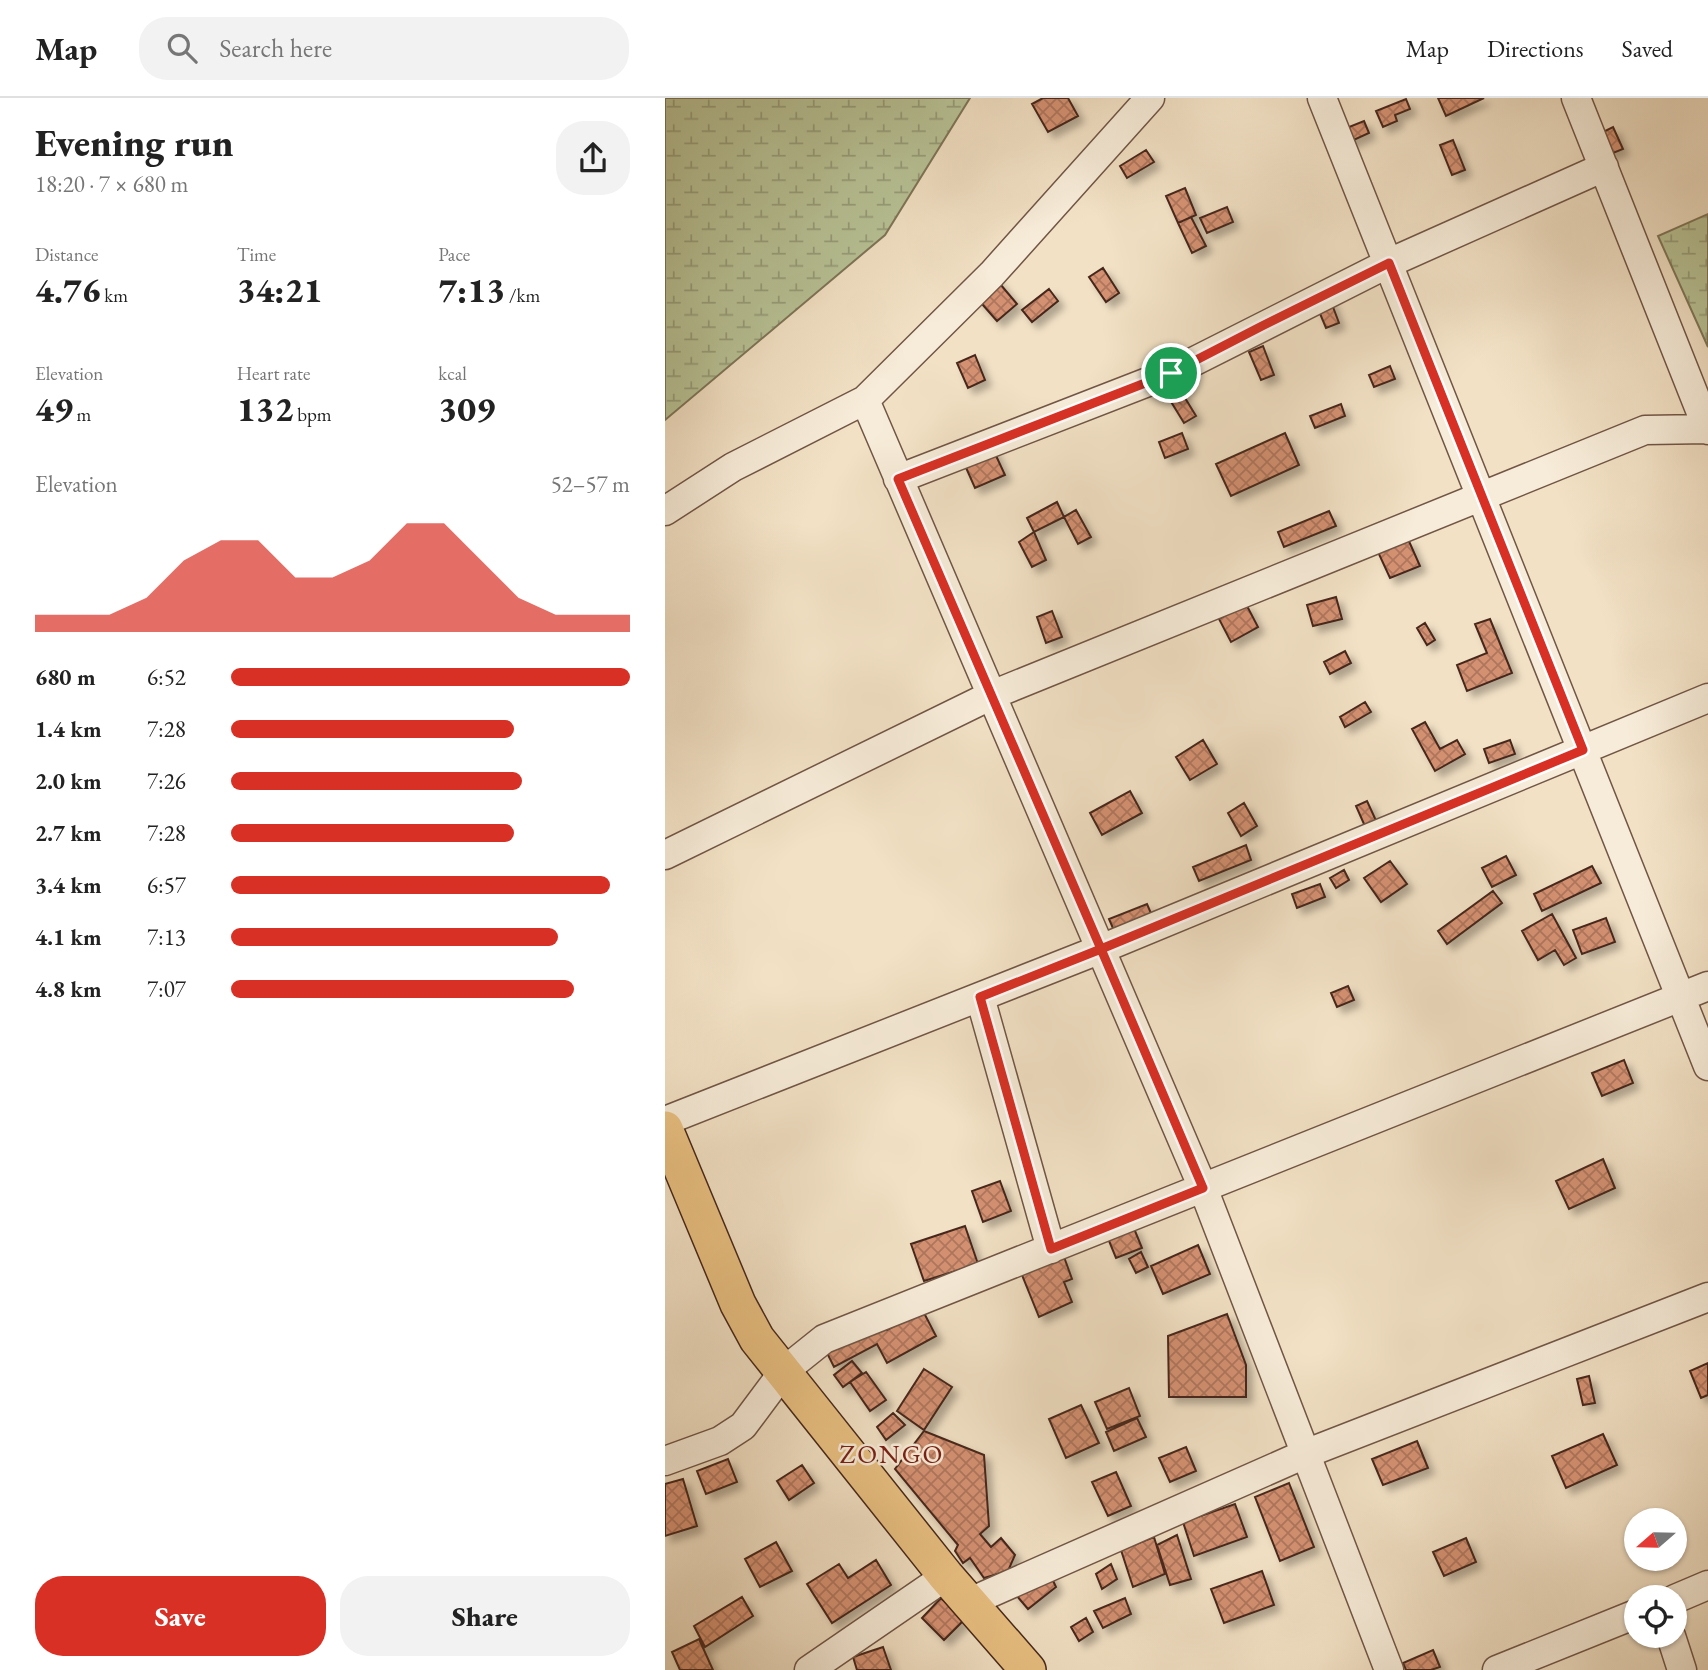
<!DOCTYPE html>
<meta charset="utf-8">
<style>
:root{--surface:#fff;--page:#f2f2f2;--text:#222;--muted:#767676;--line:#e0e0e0;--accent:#d93025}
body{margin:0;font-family:"EB Garamond",serif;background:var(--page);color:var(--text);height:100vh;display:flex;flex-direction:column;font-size:26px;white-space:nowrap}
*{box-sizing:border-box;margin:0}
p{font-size:23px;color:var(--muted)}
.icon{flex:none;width:38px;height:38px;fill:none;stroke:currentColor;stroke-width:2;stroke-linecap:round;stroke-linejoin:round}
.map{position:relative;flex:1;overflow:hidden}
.drawer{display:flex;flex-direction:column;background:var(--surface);width:665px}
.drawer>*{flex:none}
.needle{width:46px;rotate:250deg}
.fabs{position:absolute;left:959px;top:1410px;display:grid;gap:14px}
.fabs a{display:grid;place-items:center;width:63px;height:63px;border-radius:50%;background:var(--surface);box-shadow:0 2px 5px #0004;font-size:35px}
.pin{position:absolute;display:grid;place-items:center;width:60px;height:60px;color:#fff;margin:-30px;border:4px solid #fff;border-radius:50%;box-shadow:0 2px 7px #0007}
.round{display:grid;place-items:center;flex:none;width:74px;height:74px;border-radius:28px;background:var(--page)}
.head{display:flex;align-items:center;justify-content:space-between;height:119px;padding:0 35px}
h1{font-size:38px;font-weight:800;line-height:52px}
.stats{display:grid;grid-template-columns:repeat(3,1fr);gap:10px;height:119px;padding:7px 35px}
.stats div{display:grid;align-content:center}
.stats b{font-size:35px;font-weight:800}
.stats small{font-size:19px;font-weight:400}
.stats p{font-size:19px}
.chart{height:196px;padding:14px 35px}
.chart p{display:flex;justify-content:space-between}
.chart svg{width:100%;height:126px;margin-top:7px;fill:var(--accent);opacity:.7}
.button{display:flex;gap:14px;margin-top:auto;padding:14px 35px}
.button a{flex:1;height:80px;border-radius:28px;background:var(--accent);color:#fff;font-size:28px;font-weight:800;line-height:80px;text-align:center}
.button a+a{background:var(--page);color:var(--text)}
ul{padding:0 35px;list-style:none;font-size:23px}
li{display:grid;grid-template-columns:112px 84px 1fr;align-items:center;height:52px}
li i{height:18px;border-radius:9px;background:var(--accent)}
header{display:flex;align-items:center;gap:42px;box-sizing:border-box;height:98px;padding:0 35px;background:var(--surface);border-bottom:2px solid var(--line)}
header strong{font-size:33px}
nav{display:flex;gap:38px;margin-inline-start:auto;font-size:24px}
.search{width:490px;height:63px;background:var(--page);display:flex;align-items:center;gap:18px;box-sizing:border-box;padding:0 24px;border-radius:28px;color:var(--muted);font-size:26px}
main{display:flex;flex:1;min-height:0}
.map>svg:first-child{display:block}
.wetland{fill:url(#wetland-marsh);stroke:#7f7659;stroke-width:2}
.building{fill:url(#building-cross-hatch);stroke:#46281b;stroke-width:2;filter:url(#shadow)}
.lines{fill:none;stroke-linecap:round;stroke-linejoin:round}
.minor-casing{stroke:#715646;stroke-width:31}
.major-casing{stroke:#46281b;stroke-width:38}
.minor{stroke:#f7ecd9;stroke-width:28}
.major{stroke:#e9c082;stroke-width:35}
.route-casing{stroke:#fff;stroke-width:14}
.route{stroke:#d93025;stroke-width:9}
.labels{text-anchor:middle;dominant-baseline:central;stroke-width:5;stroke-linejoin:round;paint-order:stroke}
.quarter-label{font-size:26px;letter-spacing:2px;fill:#7a1f14;stroke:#f7ecd9}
</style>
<header>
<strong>Map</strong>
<div class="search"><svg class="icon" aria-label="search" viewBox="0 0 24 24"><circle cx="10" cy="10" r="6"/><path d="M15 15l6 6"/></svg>Search here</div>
<nav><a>Map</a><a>Directions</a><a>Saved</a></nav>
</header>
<main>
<section class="drawer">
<div class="head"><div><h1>Evening run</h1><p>18:20 · 7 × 680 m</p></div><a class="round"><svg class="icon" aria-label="share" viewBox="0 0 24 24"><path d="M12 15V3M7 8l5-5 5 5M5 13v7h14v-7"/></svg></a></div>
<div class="stats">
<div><p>Distance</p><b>4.76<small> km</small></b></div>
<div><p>Time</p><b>34:21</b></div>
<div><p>Pace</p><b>7:13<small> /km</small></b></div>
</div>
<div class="stats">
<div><p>Elevation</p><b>49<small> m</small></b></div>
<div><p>Heart rate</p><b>132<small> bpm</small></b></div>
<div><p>kcal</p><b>309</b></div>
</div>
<div class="chart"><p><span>Elevation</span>52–57 m</p>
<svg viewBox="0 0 160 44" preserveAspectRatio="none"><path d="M0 44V38L10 38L20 38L30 32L40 19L50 12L60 12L70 25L80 25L90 19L100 6L110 6L120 19L130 32L140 38L150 38L160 38V44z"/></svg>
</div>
<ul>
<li><b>680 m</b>6:52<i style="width:100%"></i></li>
<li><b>1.4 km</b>7:28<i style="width:71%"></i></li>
<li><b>2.0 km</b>7:26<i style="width:73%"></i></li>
<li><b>2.7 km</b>7:28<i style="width:71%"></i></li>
<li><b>3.4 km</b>6:57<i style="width:95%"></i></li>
<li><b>4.1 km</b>7:13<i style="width:82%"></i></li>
<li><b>4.8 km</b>7:07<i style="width:86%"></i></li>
</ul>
<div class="button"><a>Save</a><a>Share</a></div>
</section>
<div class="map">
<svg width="1043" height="1572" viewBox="0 0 1043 1572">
<defs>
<pattern id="wetland-marsh" width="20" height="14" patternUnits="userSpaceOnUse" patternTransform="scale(1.75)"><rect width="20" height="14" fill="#b8c397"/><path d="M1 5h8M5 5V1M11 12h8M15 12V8" fill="none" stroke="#979e7a"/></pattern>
<pattern id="building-cross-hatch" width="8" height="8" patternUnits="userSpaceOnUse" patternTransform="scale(1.75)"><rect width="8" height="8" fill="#d49172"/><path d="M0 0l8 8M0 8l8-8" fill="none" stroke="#ae765d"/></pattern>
<filter id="shadow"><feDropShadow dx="6" dy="6" stdDeviation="3.5" flood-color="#0004"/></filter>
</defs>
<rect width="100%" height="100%" fill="#f2e1c5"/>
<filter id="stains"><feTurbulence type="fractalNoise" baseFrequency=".00286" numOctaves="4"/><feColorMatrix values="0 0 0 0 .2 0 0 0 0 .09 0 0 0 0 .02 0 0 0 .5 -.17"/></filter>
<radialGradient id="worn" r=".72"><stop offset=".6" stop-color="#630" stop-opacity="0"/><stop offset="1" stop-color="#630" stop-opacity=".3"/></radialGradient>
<!-- wetland -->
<path class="wetland" d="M0,0H305L220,137L0,322Z
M1043,116V249L993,138Z"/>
<!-- building -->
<path class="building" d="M378,0H403L413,18L383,34L367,6Z
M773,0H819L781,18Z
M741,1L745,11L730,17L732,23L718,29L711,13Z
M699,23L704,35L680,46L674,33Z
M948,29L958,51L943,57L934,36Z
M788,42L800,72L787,77L775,47Z
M481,52L489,64L462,80L455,68Z
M520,90L531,117L513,125L501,98Z
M562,109L568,124L542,135L535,120Z
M526,119L541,148L527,155L513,125Z
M438,170L454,195L441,204L424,179Z
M330,180L352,206L332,223L310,198Z
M384,191L393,203L367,224L357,212Z
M665,201L674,225L661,230L651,206Z
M598,248L609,277L596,282L584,254Z
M310,257L320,282L303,290L292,265Z
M725,268L730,281L709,289L704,277Z
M517,295L531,318L519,325L505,302Z
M676,306L680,318L650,330L645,318Z
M517,335L523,351L500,360L494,344Z
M620,335L634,367L566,398L551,366Z
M327,349L340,377L310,390L298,363Z
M392,404L399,419L369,434L362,420Z
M411,412L426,439L413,446L399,419Z
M664,413L671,428L619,449L613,434Z
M369,434L381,462L367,469L354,444Z
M743,441L755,468L725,480L713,454Z
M671,499L677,521L648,528L642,507Z
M581,506L593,529L566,544L554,521Z
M387,513L397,539L381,545L372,519Z
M825,521L847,575L802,593L792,567L822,555L810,526Z
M760,525L770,542L762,547L752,530Z
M680,553L686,565L665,576L659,564Z
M700,604L706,614L680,629L675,619Z
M760,624L775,651L792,642L800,656L770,673L747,631Z
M538,642L552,666L525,682L511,659Z
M845,642L850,656L824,665L819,651Z
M465,693L477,715L437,737L425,715Z
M702,703L714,729L703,735L691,708Z
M579,705L592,728L576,738L563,715Z
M581,747L586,762L534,783L528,769Z
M841,758L851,777L827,789L817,770Z
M725,763L742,786L716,804L699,780Z
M927,768L936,785L877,813L869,796Z
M679,772L684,782L671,790L665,780Z
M655,786L660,799L632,810L627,796Z
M828,793L837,805L782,846L773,833Z
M482,806L488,820L450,835L444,821Z
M887,816L911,860L899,867L890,852L873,862L857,833Z
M941,820L950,844L917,856L908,832Z
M683,888L689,902L672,909L666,895Z
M959,962L968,985L937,998L927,975Z
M938,1061L950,1090L904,1111L891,1083Z
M335,1083L346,1113L318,1124L307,1093Z
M300,1128L313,1166L259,1183L246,1146Z
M468,1128L477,1150L451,1160L442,1138Z
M533,1147L545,1176L498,1196L486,1168Z
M476,1154L483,1169L471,1175L464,1161Z
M398,1156L407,1181L399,1184L407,1204L374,1219L355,1172Z
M258,1213L271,1238L222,1265L212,1246L169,1269L160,1251L216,1222L222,1232Z
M562,1216L581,1267V1299H504L503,1238Z
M187,1263L197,1275L178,1289L169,1277Z
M1043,1265V1297L1036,1300L1025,1273Z
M259,1271L287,1289L259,1332L232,1313Z
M201,1274L221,1302L205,1313L185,1284Z
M924,1278L930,1305L918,1307L912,1281Z
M464,1290L475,1318L442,1331L430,1304Z
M416,1307L434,1345L401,1360L384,1321Z
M228,1315L240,1327L221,1342L212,1329Z
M472,1320L481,1339L449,1353L441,1334Z
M259,1333L319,1357L324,1428L315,1436L326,1449L336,1440L350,1457L343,1473L319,1480L305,1460L298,1465L290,1453L293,1447L230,1371Z
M938,1336L952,1367L901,1390L887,1358Z
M752,1343L763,1370L718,1387L707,1361Z
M521,1349L531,1373L505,1384L494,1360Z
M63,1361L72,1384L41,1396L32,1373Z
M137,1367L149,1385L124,1402L112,1383Z
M451,1374L466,1408L443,1418L427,1384Z
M18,1381L32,1428L0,1438V1386Z
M624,1385L649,1449L615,1463L590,1399Z
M570,1406L582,1439L529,1458L518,1424Z
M512,1437L526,1481L505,1487L492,1447Z
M489,1439L500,1476L468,1489L456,1452Z
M801,1440L811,1464L779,1478L768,1454Z
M111,1444L127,1473L95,1489L80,1461Z
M211,1462L226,1487L167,1525L142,1486L174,1466L183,1480Z
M446,1466L452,1481L437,1491L431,1476Z
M383,1472L391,1489L363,1511L346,1491Z
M597,1473L609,1507L559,1525L546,1491Z
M77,1499L88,1518L40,1549L29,1528Z
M276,1500L299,1522L279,1542L257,1520Z
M460,1500L466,1516L438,1530L429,1513Z
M421,1520L428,1534L414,1543L406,1529Z
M34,1541L48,1572H15L7,1554Z
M218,1549L226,1572H192L188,1559Z
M768,1552L775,1569L766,1572H741L738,1565Z"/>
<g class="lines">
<!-- minor casing -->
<g class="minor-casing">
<path id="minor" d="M657,0L1043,968
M911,0L1043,332
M200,302L538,1090L724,1572
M233,381L506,275L724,165L939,69
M0,413L68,369L200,302L327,176L485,0
M0,757L327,597L980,332L1043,331
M315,899L386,1151
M0,1023L436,851L1043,600
M0,1363L55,1343L78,1328L119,1273L159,1241L1043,888
M1010,1501L1043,1487
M305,1504L640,1356L1043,1199
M1006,1538L1017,1572
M144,1572L281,1478
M832,1572L971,1516"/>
</g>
<!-- major casing -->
<g class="major-casing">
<path id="major" d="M0,1031L73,1206L92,1241L281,1478L363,1572"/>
</g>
<!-- minor -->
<use href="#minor" class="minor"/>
<!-- major -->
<use href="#major" class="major"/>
</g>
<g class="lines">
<!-- route casing -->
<g class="route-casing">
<path id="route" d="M506,275L233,381L436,851L315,899L386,1151L538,1090L436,851L918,652L724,165L597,228L506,275"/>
</g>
<!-- route -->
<use href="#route" class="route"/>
</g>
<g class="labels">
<!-- quarter labels -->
<g class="quarter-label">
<text x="227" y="1356">ZONGO</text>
</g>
</g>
<rect width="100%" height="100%" filter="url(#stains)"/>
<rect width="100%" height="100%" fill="url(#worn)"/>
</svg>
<div class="fabs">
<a><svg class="needle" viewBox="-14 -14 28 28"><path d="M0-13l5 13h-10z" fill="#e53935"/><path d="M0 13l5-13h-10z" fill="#767676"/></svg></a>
<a><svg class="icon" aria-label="locate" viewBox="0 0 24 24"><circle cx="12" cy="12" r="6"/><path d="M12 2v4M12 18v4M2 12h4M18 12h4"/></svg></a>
</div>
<div class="pin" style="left:506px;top:275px;background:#1e9e55"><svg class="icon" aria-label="arrive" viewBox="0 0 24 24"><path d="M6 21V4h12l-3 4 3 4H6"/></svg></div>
</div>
</main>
